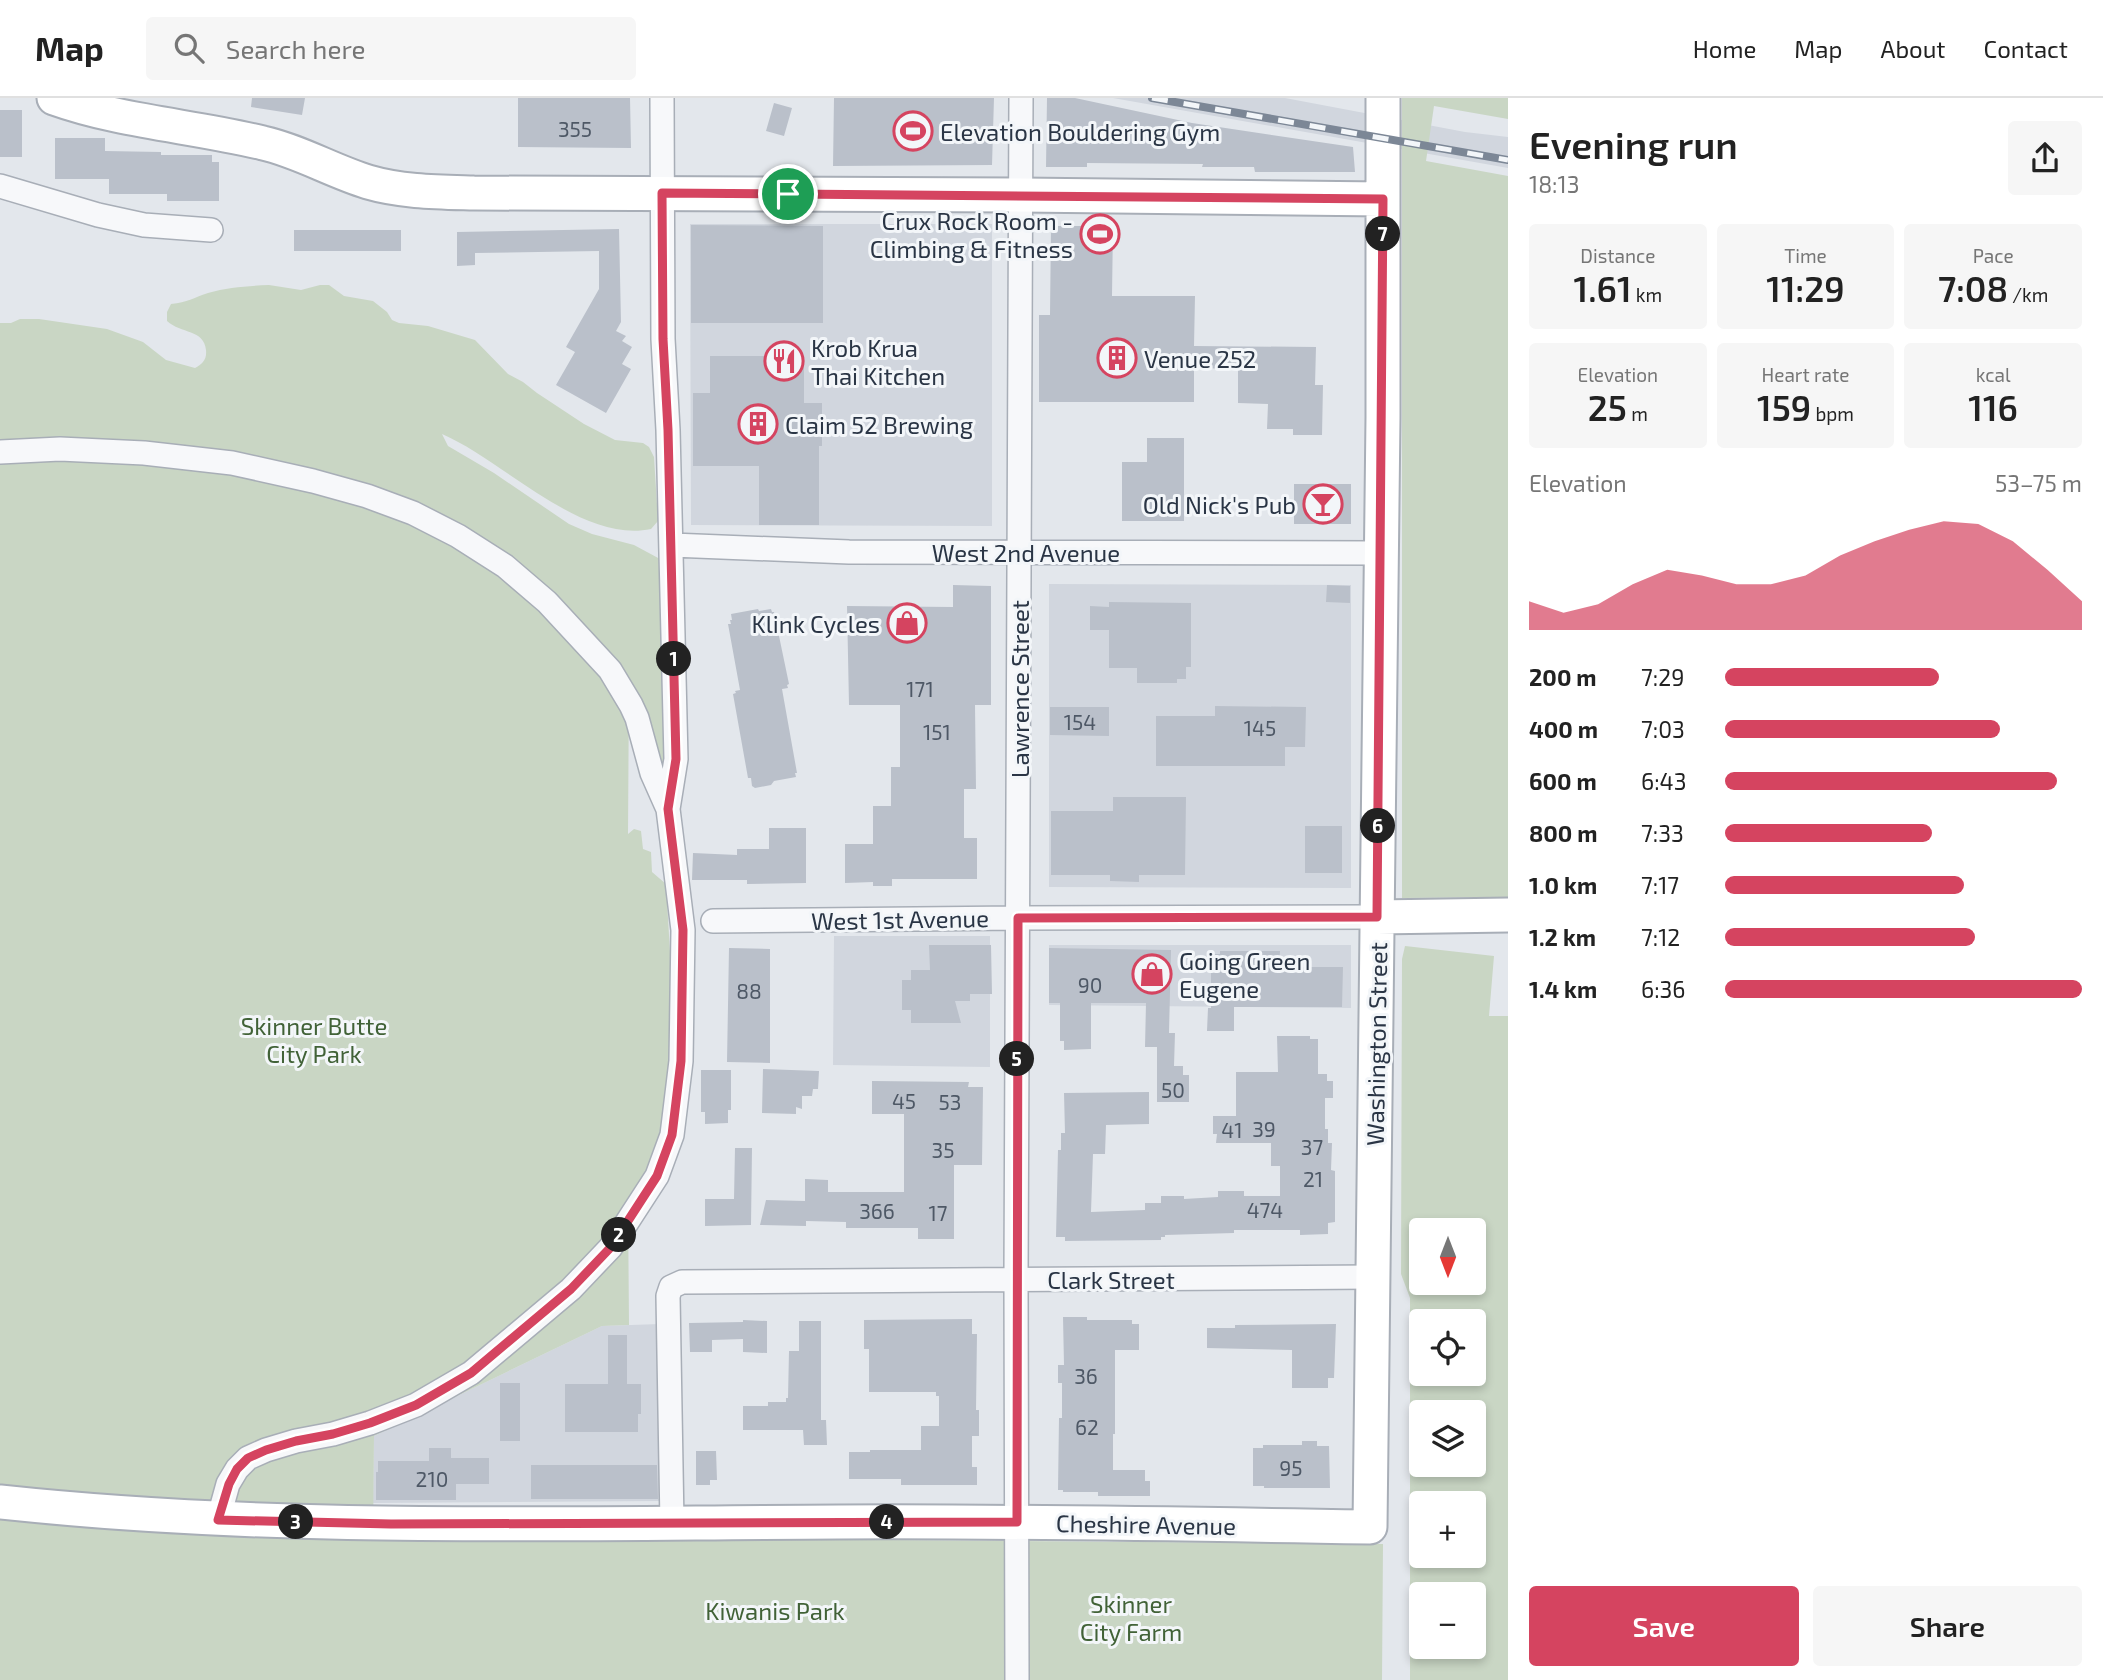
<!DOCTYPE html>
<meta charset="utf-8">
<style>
:root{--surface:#fff;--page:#f6f6f6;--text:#222;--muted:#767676;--line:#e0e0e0;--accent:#d54460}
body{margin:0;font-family:"Exo 2",sans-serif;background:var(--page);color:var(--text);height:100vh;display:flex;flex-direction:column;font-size:26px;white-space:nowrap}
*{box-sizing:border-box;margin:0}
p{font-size:23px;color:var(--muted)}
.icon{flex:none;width:38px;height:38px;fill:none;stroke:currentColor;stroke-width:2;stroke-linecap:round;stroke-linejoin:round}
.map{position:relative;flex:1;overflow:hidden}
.panel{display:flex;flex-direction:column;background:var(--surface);width:595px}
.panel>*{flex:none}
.needle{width:46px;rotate:180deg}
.controls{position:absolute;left:1409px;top:1120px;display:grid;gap:14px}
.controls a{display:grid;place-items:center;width:77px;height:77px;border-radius:7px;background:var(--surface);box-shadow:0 4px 10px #0003;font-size:35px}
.pin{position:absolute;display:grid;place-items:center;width:60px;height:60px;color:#fff;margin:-30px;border:4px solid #fff;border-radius:50%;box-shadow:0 2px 7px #0007}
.km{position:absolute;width:35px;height:35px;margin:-18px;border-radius:50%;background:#222;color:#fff;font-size:19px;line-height:35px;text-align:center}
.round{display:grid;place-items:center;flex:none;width:74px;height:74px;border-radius:7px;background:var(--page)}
.overview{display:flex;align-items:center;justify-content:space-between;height:119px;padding:0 21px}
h1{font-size:38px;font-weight:600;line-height:52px}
.stats{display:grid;grid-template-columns:repeat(3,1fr);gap:10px;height:119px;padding:7px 21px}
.stats div{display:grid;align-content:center;border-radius:7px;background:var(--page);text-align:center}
.stats b{font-size:35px;font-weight:600}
.stats small{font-size:19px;font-weight:400}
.stats p{font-size:19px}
.chart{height:196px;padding:14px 21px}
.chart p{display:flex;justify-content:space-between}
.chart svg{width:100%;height:126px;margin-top:7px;fill:var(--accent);opacity:.7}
.primary-button{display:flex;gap:14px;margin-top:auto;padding:14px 21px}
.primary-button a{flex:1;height:80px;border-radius:7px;background:var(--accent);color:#fff;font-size:28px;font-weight:600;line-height:80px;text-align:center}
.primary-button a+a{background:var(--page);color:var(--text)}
ul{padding:0 21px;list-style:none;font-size:23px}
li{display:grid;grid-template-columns:112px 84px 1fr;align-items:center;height:52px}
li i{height:18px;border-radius:9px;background:var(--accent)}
header{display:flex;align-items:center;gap:42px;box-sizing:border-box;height:98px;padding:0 35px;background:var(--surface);border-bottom:2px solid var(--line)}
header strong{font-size:33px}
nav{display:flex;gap:38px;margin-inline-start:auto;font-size:24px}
.search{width:490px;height:63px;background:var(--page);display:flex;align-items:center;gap:18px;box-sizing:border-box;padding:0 24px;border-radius:7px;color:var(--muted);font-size:26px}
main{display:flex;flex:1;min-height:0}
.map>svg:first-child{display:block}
.built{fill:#d1d6de}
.green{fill:#c9d6c4;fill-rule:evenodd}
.building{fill:#bac0ca}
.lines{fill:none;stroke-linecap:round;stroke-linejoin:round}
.street-casing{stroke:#a8aeb7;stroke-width:26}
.secondary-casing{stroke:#a8aeb7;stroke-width:37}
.street{stroke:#f7f8fa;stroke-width:23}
.secondary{stroke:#fff;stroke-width:33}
.rail-casing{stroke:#7c8796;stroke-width:8}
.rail{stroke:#f3f6f9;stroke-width:5;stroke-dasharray:16;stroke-linecap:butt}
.route-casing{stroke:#fff;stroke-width:14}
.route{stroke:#d54460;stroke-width:9}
.labels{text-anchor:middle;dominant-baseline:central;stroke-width:6;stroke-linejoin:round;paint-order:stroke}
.number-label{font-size:21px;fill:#4e5866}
.poi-label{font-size:24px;fill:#2a3545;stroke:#f3f6f9;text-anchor:start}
.street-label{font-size:24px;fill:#2a3545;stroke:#f3f6f9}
.park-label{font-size:24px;fill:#416237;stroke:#f3f6f9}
</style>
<header>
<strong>Map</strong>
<div class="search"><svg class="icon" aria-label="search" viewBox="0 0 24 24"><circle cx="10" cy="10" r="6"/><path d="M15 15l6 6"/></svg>Search here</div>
<nav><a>Home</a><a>Map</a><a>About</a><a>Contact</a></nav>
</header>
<main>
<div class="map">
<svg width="1508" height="1582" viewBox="0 0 1508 1582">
<rect width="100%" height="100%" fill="#e3e7ec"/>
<!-- built -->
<path class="built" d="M1113,0H1285L1465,34L1508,39V70Z
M690,126H992V428L691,427Z
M1049,486L1351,487V790L1049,789Z
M834,838H990V969L833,967Z
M1049,847H1351V910L1049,907Z
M660,1226L663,1403L373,1405L374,1338L602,1228Z"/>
<!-- green -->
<path class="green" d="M1402,0H1508V21L1434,8L1426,63L1508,78V799L1402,800Z
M269,187L301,192L320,187H329L344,198L373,203L387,214L392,222L399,225L428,228L475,242L508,276L523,284L537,295L584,326L615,342L643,345L649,349L654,359L658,423L651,431C581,446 503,362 442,336L448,348L494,375L569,426L592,436L634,447L660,461L669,638L664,672H656L629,586L628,736L634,731L641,733L643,751L651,754L652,774L666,786L673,905L671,988L659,1037L639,1092L628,1105L629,1227L602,1228L374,1338L373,1440H653L1383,1446L1382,1582H0V225H11L20,221H39L107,231L143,244L166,262L195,270C202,266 207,262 206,252C204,231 181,236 167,223V214L171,206C188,204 193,200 208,195C228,189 248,188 269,187Z
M1405,848L1494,858L1489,918H1508V1582H1410V1200L1401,1176L1402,861ZM1421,1132H1474V1185H1421ZM1421,1223H1474V1276H1421ZM1421,1314H1474V1367H1421ZM1421,1405H1474V1458H1421ZM1421,1496H1474V1549H1421Z"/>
<!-- building -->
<path class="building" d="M252,0H305L302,17L251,9Z
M518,0H630L631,50L518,49Z
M834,0H994L992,67L833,68Z
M1047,0H1075L1192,25L1353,49L1355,74H1255L1254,69H1202L1203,66L1087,65V69H1046Z
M774,5L792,10L784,38L766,33Z
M0,12H22V59H0Z
M55,40H105V53L161,54V57H212V64H219V103H167V96H109V81H55Z
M691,127L823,128V225H691Z
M1051,128H1113L1112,198H1195L1194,248L1316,249L1315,287H1323L1322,337H1293V331H1267L1268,306L1238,305V271L1194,270V304H1039V217H1050Z
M619,131L621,224L616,233L626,238L622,243L632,249L622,266L631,271L606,315L556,287L575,254L566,249L599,191V153L475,155V167L457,168V134Z
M294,132H401V153H294Z
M710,258H804V305H822V348H819V427H759V368H693V295H710Z
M1147,340H1184V423H1122V364H1147Z
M1294,386H1351V426H1294Z
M953,487L991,488V607H975L976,691H964V740H977V781H892V788H873V784L845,785V746H873V708H891V669H900V607H849L847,508L953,509Z
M1327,487L1350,488V505L1326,504Z
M1109,504L1191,505V569H1186V581H1177V585H1137V570H1109V532H1090V508L1109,509Z
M758,511L759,513L771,511L772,514H774L789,586L787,587L788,590L782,591L797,675H795L796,679L774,683L771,687L755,690L752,688L751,680H748L733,596L736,595L735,593L740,592L728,526H731L730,522H732L731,516Z
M1215,608L1306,609L1305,649H1285V668H1156V618H1215Z
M1050,609H1109V638L1050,637Z
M1113,699H1186L1185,777H1139V784L1110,783V777H1051V713H1113Z
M1305,728H1342V775H1305Z
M769,730H806V785L747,786V782H692L693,755L737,757V751H769Z
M929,847H991L992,896H970V903H955L961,925H911V912H902V882H911V872H930Z
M729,850L770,851V965L727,964Z
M1049,850L1171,852L1169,935H1175L1174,968H1183V977H1189V1004H1157V949H1145L1146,905H1091V951L1064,952V943H1060V905H1049Z
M1220,853H1280L1279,869H1343L1342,909H1234V933H1207L1208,910H1211V856H1220Z
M1277,938H1310V941H1318V976H1327V983H1333V1000H1325V1031H1328V1045H1332L1331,1072L1335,1073V1124L1328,1125V1136L1300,1137V1132H1234V1135L1165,1137V1139H1161V1142L1065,1143V1139H1056L1058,1052H1061V1035H1065L1064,995L1149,994V1026L1106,1027L1105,1056H1093L1091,1114L1145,1112V1105H1161V1098H1184V1101L1218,1099V1093H1244V1098H1280V1068H1271V1045H1216L1217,1036H1213V1018H1236V974H1278Z
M763,971L819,973L818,991H813L812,998H802V1011L796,1009V1016L762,1015Z
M701,972H731V1012H728V1025L705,1026V1014H701Z
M872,983L969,984L968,989H983L982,1067H954V1141H918V1130H846V1124L806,1123V1128L760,1127L766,1102L805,1103V1081L828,1082V1094H904V1016H872Z
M735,1050H752L751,1127L705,1128V1101H734Z
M1063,1219H1087V1222H1132V1226H1139V1252H1115V1336H1113V1372H1145V1383H1150V1398H1098V1394H1063V1392H1058L1059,1320H1062V1285H1058V1267H1064Z
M972,1221V1236H977L976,1312H979V1338H972V1369H977V1387H901V1381H849V1354H870V1352H921V1328H939V1298H936V1294H869V1251H864V1222Z
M743,1222L767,1223V1255L743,1254V1241L712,1242V1254H690L689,1225L743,1224Z
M799,1223H821V1322H826L827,1347H804L803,1332H743V1308H768V1304H786V1300H788L789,1253H799Z
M1336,1226L1334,1280H1328V1290H1292V1252L1207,1250V1230H1235V1227Z
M608,1237H627V1286H641V1316H638V1334H565V1286H608Z
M500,1285H520V1343H500Z
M1302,1343H1317V1348H1329L1330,1390H1264V1388H1253V1350H1263V1347H1302Z
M429,1350H451V1360H489V1386H456V1402H376V1374H378V1363H429Z
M696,1353H716L717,1382H710V1387H696Z
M531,1367H657L658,1401H531Z"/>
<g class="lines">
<!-- street casing -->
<g class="street-casing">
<path id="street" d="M662,0L663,241L668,332L676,661L668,711
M0,88L98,117L144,127L211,132
M0,354L60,351L144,355L232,365L313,383L367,398L413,415L458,438L505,468L547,504L610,572L631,607L637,620L652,675L668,711L683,832L681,963L672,1037L657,1078L611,1149L571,1191L471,1275L416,1307L370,1325L333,1336L296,1343L266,1352L248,1360L237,1371L228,1386L218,1422
M672,447L849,454L1380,455
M713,823L1018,820L1377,819
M672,1426L668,1198L671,1189L682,1184L1373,1179
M1017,1582L1016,1182L1021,0"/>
</g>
<!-- secondary casing -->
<g class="secondary-casing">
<path id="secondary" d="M54,0C121,24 194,28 263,45C299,53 332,73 368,84C402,94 439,94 474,95L1021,97L1383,101
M1377,819L1508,817
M0,1404C279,1434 559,1425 839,1424C1016,1423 1193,1426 1370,1429L1383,319V0"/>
</g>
<!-- street -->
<use href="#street" class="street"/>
<!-- secondary -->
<use href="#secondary" class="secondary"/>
<!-- rail casing -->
<g class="rail-casing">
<path id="rail" d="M1152,0L1508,62"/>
</g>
<!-- rail -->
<use href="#rail" class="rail"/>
</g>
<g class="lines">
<!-- route casing -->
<g class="route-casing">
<path id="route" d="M662,95L1383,101L1377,819L1018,820L1017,1424L391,1426L218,1422L229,1386L237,1371L248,1360L266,1352L296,1343L333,1336L370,1325L416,1307L471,1275L571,1191L611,1149L657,1078L672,1037L681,963L683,832L668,711L676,661L668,332L663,241Z"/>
</g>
<!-- route -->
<use href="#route" class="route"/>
</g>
<!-- icons -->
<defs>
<g id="stadium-ring" transform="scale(2.0125)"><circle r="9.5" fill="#f3f6f9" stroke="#d54460" stroke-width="1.5"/><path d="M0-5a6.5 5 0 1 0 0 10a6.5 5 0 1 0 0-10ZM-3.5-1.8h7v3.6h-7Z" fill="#d54460"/></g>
<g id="building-ring" transform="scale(2.0125)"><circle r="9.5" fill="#f3f6f9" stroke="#d54460" stroke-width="1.5"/><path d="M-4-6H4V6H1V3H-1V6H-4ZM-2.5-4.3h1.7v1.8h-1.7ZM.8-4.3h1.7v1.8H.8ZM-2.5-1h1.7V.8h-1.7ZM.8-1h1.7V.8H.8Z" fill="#d54460"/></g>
<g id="restaurant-ring" transform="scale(2.0125)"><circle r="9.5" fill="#f3f6f9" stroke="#d54460" stroke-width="1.5"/><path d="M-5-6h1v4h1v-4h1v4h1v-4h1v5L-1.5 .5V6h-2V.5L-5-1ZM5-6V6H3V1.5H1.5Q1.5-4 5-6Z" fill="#d54460"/></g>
<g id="bar-ring" transform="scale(2.0125)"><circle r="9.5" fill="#f3f6f9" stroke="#d54460" stroke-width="1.5"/><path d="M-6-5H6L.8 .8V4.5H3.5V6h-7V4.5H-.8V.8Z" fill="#d54460"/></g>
<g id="shop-ring" transform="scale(2.0125)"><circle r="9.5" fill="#f3f6f9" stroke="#d54460" stroke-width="1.5"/><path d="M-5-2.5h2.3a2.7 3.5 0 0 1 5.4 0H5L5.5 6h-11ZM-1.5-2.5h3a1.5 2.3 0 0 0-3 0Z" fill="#d54460"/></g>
</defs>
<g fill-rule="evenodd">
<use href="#stadium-ring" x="913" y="33"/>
<use href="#stadium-ring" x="1100" y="136"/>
<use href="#building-ring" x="1117" y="260"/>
<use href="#restaurant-ring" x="784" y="263"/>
<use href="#building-ring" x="758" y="326"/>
<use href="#bar-ring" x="1323" y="406"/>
<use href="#shop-ring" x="907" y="525"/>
<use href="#shop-ring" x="1152" y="876"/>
</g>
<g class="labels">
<!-- number labels -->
<g class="number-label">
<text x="575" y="30">355</text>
<text x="920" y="590">171</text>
<text x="1080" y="623">154</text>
<text x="1260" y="629">145</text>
<text x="937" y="633">151</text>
<text x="1090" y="886">90</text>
<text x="749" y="892">88</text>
<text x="1173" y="991">50</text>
<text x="904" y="1002">45</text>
<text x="950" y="1003">53</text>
<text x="1264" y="1030">39</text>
<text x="1232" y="1031">41</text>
<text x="1312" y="1048">37</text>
<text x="943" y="1051">35</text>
<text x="1313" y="1080">21</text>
<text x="1265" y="1111">474</text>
<text x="877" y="1112">366</text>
<text x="938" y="1114">17</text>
<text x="1086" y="1277">36</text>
<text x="1087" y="1328">62</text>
<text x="1291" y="1369">95</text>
<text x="432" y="1380">210</text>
</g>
<!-- poi labels -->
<g class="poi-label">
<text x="940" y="33">Elevation Bouldering Gym</text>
<text x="1073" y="122" text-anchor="end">Crux Rock Room -<tspan x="1073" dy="28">Climbing &amp; Fitness</tspan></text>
<text x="811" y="249">Krob Krua<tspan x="811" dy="28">Thai Kitchen</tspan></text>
<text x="1144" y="260">Venue 252</text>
<text x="785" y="326">Claim 52 Brewing</text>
<text x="1296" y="406" text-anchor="end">Old Nick's Pub</text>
<text x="880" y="525" text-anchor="end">Klink Cycles</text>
<text x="1179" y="862">Going Green<tspan x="1179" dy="28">Eugene</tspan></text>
</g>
<!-- street labels -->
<g class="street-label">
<text x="1026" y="454">West 2nd Avenue</text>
<text transform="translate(1019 591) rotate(-90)">Lawrence Street</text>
<text transform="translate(900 821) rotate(-1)">West 1st Avenue</text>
<text transform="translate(1376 946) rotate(-89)">Washington Street</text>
<text x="1111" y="1181">Clark Street</text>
<text transform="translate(1146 1426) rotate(1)">Cheshire Avenue</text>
</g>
<!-- park labels -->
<g class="park-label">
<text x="314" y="927">Skinner Butte<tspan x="314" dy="28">City Park</tspan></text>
<text x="1131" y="1505">Skinner<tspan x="1131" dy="28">City Farm</tspan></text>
<text x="775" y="1512">Kiwanis Park</text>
</g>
</g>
</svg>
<div class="controls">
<a><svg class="needle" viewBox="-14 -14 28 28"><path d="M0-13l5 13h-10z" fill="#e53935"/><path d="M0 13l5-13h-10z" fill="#767676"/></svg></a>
<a><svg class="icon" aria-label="locate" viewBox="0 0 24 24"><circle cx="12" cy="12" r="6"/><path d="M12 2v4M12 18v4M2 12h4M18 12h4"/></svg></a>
<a><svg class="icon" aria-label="layers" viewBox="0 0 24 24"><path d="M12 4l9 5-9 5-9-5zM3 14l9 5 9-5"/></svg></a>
<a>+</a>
<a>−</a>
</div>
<div class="pin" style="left:788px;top:96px;background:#1e9e55"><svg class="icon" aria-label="arrive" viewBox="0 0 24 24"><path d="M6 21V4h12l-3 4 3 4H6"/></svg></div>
<b class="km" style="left:674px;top:561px">1</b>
<b class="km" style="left:619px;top:1137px">2</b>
<b class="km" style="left:296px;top:1424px">3</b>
<b class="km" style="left:887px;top:1424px">4</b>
<b class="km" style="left:1017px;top:961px">5</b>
<b class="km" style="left:1378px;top:728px">6</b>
<b class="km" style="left:1383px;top:136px">7</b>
</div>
<section class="panel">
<div class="overview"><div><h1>Evening run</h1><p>18:13</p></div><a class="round"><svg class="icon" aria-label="share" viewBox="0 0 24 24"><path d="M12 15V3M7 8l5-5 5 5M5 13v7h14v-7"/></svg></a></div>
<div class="stats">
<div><p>Distance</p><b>1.61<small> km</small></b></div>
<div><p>Time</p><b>11:29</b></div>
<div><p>Pace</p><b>7:08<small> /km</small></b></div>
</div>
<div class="stats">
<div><p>Elevation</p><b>25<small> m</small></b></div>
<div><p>Heart rate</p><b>159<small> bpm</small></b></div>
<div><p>kcal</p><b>116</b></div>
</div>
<div class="chart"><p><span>Elevation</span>53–75 m</p>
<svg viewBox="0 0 160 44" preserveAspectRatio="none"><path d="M0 44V34L10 38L20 35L30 28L40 23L50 25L60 28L70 28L80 25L90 18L100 13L110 9L120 6L130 7L140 13L150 23L160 34V44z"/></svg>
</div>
<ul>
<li><b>200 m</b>7:29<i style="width:60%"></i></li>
<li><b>400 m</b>7:03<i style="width:77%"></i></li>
<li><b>600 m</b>6:43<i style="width:93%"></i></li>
<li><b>800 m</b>7:33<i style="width:58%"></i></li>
<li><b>1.0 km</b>7:17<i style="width:67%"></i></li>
<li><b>1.2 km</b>7:12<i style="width:70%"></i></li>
<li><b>1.4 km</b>6:36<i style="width:100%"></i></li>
</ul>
<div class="primary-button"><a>Save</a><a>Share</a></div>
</section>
</main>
